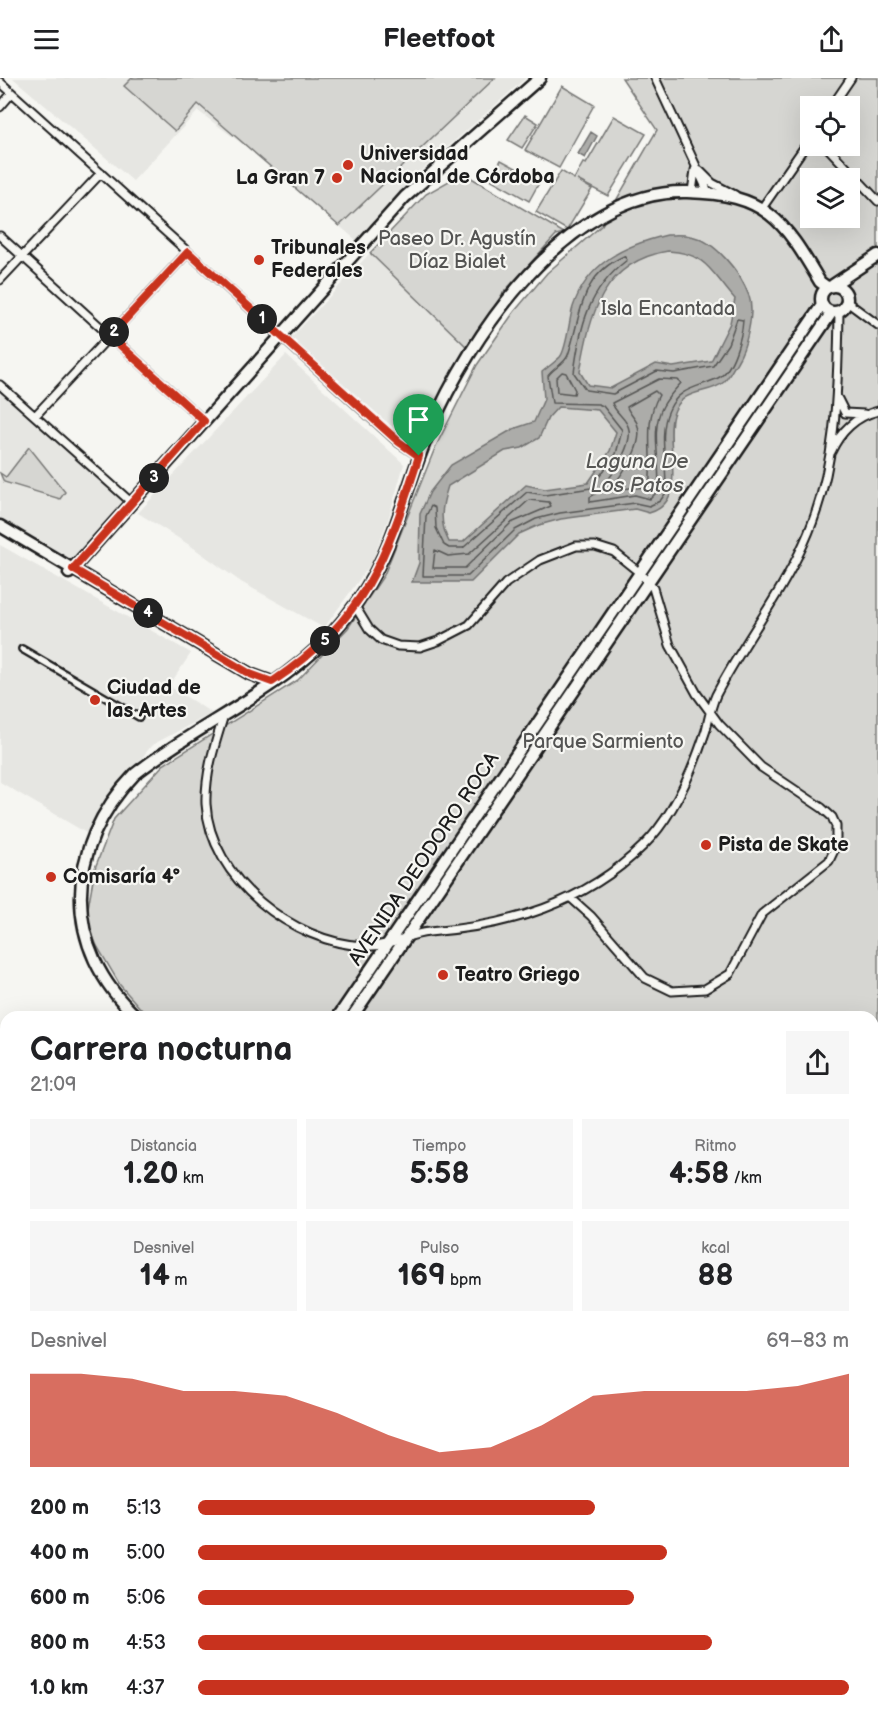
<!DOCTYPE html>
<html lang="es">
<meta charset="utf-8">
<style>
:root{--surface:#fff;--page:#f6f6f6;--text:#202124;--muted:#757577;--accent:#c8321e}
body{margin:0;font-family:"Balsamiq Sans",sans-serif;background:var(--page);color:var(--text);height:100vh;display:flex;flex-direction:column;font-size:22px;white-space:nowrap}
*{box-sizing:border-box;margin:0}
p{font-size:20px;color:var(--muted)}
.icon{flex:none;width:33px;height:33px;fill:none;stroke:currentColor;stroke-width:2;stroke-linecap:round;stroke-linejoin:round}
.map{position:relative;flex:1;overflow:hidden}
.panel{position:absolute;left:0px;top:933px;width:879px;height:712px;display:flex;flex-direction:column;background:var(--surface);border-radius:18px 18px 0 0;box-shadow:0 6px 24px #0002}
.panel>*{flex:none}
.controls{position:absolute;left:800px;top:18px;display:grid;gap:12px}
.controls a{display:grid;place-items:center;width:60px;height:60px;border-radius:0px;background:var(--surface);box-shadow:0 6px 24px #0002;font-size:30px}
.pin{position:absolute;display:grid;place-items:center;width:51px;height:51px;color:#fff;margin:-62px -26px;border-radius:50% 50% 50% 0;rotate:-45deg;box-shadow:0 0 6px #0007}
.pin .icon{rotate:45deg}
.km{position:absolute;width:30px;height:30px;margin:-15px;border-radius:50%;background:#222;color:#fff;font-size:16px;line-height:30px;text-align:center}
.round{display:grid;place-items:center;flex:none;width:63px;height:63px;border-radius:0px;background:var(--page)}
.headline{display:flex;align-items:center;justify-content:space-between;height:102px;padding:0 30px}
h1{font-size:33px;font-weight:600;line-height:45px}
.figures{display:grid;grid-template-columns:repeat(3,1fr);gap:9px;height:102px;padding:6px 30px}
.figures div{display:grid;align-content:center;border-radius:0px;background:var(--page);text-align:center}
.figures b{font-size:30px;font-weight:600}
.figures small{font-size:16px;font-weight:400}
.figures p{font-size:16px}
.chart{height:168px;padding:12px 30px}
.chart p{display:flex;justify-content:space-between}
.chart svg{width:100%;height:108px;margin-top:6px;fill:var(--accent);opacity:.7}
ul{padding:0 30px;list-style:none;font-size:20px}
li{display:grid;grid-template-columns:96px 72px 1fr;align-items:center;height:45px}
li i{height:15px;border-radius:8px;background:var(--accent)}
header{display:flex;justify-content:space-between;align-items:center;height:78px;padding:0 30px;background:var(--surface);font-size:27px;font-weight:600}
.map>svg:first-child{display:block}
.built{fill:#e6e6e2}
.green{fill:#d6d6d2;stroke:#797977;stroke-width:1.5;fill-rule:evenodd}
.water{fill:#acaca9;stroke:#727271;stroke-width:1.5;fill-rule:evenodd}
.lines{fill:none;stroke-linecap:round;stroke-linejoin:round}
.shore{stroke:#565654;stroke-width:1.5}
.pedestrian-casing{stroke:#1c1c1c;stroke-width:10}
.minor-casing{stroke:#1c1c1c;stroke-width:11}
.secondary-casing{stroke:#1c1c1c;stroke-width:15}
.primary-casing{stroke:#1c1c1c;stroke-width:15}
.pedestrian{stroke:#f6f6f2;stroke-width:5}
.minor{stroke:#f6f6f2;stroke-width:7}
.secondary{stroke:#f6f6f2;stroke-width:10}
.primary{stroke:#f6f6f2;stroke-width:10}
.rail{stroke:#1c1c1c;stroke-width:2;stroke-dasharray:9 4.5;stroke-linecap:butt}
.route-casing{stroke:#fff;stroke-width:12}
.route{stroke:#c8321e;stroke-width:8}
.poi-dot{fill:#c8321e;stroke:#f6f6f2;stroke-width:2}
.labels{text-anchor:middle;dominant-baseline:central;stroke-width:4.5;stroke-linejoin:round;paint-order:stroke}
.poi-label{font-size:20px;font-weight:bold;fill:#1c1c1c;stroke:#f6f6f2;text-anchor:start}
.park-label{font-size:20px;fill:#545453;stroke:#f6f6f2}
.street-label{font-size:20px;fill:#1c1c1c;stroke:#f6f6f2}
.water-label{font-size:21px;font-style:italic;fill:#565654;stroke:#f6f6f2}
</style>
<header><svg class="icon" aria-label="menu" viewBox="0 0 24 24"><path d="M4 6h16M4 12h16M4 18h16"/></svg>Fleetfoot<svg class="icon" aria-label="share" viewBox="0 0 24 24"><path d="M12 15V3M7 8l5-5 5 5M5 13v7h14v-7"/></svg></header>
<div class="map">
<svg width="878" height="1645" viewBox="0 0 878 1645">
<rect width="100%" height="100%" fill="#f6f6f2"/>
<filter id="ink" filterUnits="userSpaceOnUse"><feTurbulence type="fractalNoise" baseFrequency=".0167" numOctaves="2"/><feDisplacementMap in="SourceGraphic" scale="12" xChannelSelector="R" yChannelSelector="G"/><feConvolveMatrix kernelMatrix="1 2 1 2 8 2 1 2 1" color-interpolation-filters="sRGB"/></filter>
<g filter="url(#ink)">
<!-- built -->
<path class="built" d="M13,0H526L415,98L357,163L256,76L198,33L133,103Z
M370,175L468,270L416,369L290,261Z
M286,277L404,386L389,439L372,484L324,550L241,504L191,468L138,435Z
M0,310L128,425L71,487L0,445Z
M0,467L191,575L169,608L212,635L152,667L107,724L88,756L0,704Z
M878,1145V1312L873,1301V1147Z"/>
<!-- green -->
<path class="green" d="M132,0H495L339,148L198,26L175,53L124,8Z
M622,0H878V1111L873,1112V939H148L120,907L97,868L86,841L95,790L114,741L163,687L298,602L348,550L384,497L435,370L477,287L514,234L547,195L602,147L657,52ZM810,28H849V68H810ZM810,100H849V140H810Z
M562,8L594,27L559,90L525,72Z
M525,37L538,45L522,70L508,62Z
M614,38L646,56L608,118L577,102L592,111L567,152L536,134L561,93L574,101L583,85L586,86Z
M501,82L540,103L529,123L490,101Z
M463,95L564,155L556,157L503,215L468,270L370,175L426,116Z
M29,369L65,414L60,421L4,404L0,395L6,399Z
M878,1352V1382L873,1383V1356Z"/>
<!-- water -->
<path class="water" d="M591,54L597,58L585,80L578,76Z
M667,157C674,157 683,156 690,158C715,162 741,195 749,218C755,235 746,270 737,284C733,290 729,299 724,304C708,318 682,308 673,337C664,368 690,424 649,435L635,431L561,441L539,447L519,456L471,504H412L419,485L420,436L430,414L451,387L513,351L534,344L544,321L542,294C548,289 555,284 560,279C567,271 569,241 573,229C587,185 625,167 667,157ZM668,173C707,175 711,194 735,221L730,245L711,283L673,289L656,286L611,310L588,307L580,294C590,237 602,184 668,173ZM558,329L598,332L616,354L610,373L588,405L545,411L526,407L463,464H449C439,444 441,430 448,408L505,373L522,370L539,360L548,340Z"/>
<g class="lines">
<!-- shore -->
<path class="shore" d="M624,178L627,182C588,212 580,248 574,295L586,312L613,316L657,293L674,295L713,288L728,266L737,241L743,242C742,258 733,293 718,300C698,310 679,309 669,332C657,358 669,390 665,416L660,423L649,428L635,425L560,435L536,441L515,452L468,498H423L426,438L431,428L435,430L436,450L444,467L449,470H463L527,414L545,417L591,410L616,376L622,352L603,328L598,326L552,325L548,298C553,290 565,286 568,277C582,237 578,199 624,178Z
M562,294L566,295L575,312L574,316L557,314L556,300Z
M659,301L678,302L681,305C674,313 668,319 663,328C649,353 662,387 658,413L650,421L635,417L590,424V419C605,412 632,370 629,352C628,341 615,335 612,325Z
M655,313L659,317C642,347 654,377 649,409L616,411L614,407C625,391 645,366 637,345C634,339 629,335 627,329Z
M529,422L549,424L551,428L511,445L465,490H433L435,472L448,478L469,476Z"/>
<!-- pedestrian casing -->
<g class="pedestrian-casing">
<path id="pedestrian" d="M22,571L139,639"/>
</g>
<!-- minor casing -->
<g class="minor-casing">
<path id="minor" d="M655,0L709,116
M0,4L399,365L419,378
M832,28L851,0
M0,29L12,15
M826,68L878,123
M700,93L712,105L735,117
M692,114L695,92
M762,130L810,61
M0,158L204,343
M0,202L101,95
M847,224L878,247
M0,307L132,425
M838,321L845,335L864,336
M35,338L188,174
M831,374C840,354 856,338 878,333
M355,528L369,551L381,562L398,568L420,569L438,563L469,547L506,505L540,482L576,468H595L614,474L640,495L653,510L670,567L697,616L719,646L761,689L822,730L832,739L836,748V768L829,783L762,836L730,896L705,911L672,913L645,900L591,838L572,821
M224,637C215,666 205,695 206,726C210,801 294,865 364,868C388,870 406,856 429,854C509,848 584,826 643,768C673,739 693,692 706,652C709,640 711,628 716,617C743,565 780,518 804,465C837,393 838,311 839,233
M0,984L6,987
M0,992L6,996
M0,1091L6,1093
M0,1220L6,1205
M0,1292L6,1295
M0,1386L6,1388
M0,1504L6,1489
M873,1513L878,1517
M0,1604L6,1606
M190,1640L199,1645
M331,1640L335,1645
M516,1640L519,1645
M572,1640L575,1645
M34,1645L37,1640
M243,1645L246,1640
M409,1645L412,1640
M499,1645L503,1640
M622,1645L625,1640
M633,1645L636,1640
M676,1645L680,1640
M818,1645L821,1640"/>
</g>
<!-- secondary casing -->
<g class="secondary-casing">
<path id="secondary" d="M833,207L878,177
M821 221a13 13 0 1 1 26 0a13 13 0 1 1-26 0Z
M0,448L250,596L272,604
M69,495L405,119L540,0
M137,939C61,870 64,769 135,696C203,642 291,609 346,539C395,477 400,423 429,354C470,257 569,111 687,114C766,116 783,141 820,204L827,209
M338,939L822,227
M352,939L832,234
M0,1128H6
M0,1197L6,1199
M873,1562L878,1554
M873,1607H878"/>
</g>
<!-- primary casing -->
<g class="primary-casing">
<path id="primary" d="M873,1121L878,1120
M873,1143L878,1141
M873,1389H878
M873,1404H878
M83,1645L88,1640
M107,1645L111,1640"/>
</g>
<!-- pedestrian -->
<use href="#pedestrian" class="pedestrian"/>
<!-- minor -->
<use href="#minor" class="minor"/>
<!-- secondary -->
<use href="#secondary" class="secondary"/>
<!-- primary -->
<use href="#primary" class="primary"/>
<!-- rail -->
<path class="rail" d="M873,1605L878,1597
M847,1645L851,1640"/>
</g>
</g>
<g class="lines" filter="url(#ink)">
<!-- route casing -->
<g class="route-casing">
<path id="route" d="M188,174L399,364L419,378C386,481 366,541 272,604L250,596L73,491L204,343L110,258Z"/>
</g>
<!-- route -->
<use href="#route" class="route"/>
</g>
<!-- markers -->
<g class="poi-dot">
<circle cx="348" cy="87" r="6"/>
<circle cx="337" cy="100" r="6"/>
<circle cx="259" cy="182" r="6"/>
<circle cx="95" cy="622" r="6"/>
<circle cx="706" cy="767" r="6"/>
<circle cx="51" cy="799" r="6"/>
<circle cx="443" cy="897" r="6"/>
</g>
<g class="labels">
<!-- poi labels -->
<g class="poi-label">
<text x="360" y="76">Universidad<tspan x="360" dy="23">Nacional de Córdoba</tspan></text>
<text x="325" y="100" text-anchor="end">La Gran 7</text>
<text x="271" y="170">Tribunales<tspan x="271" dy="23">Federales</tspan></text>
<text x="107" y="610">Ciudad de<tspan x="107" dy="23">las Artes</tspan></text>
<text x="718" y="767">Pista de Skate</text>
<text x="63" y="799">Comisaría 4°</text>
<text x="455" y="897">Teatro Griego</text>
</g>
<!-- park labels -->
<g class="park-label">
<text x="457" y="161">Paseo Dr. Agustín<tspan x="457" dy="23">Díaz Bialet</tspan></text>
<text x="668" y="231">Isla Encantada</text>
<text x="603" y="664">Parque Sarmiento</text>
</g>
<!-- street labels -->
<g class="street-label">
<text transform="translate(424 781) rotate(-56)">AVENIDA DEODORO ROCA</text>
</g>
<!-- water labels -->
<g class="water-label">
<text x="637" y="383">Laguna De<tspan x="637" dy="24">Los Patos</tspan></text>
</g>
</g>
</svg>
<div class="controls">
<a><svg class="icon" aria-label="locate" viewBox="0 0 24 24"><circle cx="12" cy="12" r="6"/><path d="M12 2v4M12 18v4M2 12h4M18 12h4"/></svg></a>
<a><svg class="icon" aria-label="layers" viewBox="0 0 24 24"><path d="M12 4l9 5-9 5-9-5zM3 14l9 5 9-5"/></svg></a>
</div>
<div class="pin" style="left:419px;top:378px;background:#1e9e55"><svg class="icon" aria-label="arrive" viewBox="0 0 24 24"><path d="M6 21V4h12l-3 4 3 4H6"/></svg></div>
<b class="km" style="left:262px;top:241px">1</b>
<b class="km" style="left:114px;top:254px">2</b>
<b class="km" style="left:154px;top:400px">3</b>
<b class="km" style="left:148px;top:535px">4</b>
<b class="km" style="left:325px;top:563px">5</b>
<section class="panel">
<div class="headline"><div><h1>Carrera nocturna</h1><p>21:09</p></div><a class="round"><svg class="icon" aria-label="share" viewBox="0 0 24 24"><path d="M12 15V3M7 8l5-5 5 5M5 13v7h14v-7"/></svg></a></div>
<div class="figures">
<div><p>Distancia</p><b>1.20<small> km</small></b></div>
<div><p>Tiempo</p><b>5:58</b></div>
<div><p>Ritmo</p><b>4:58<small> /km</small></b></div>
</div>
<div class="figures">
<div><p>Desnivel</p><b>14<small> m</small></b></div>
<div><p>Pulso</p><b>169<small> bpm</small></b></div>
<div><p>kcal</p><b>88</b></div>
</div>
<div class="chart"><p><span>Desnivel</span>69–83 m</p>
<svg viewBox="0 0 160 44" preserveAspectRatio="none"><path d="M0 44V6L10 6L20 8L30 13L40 13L50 15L60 22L70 31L80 38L90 36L100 27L110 15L120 13L130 13L140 13L150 11L160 6V44z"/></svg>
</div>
<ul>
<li><b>200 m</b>5:13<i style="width:61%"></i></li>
<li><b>400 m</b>5:00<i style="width:72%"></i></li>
<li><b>600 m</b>5:06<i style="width:67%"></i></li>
<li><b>800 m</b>4:53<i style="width:79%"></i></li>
<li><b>1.0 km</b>4:37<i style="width:100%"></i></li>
</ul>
</section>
</div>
